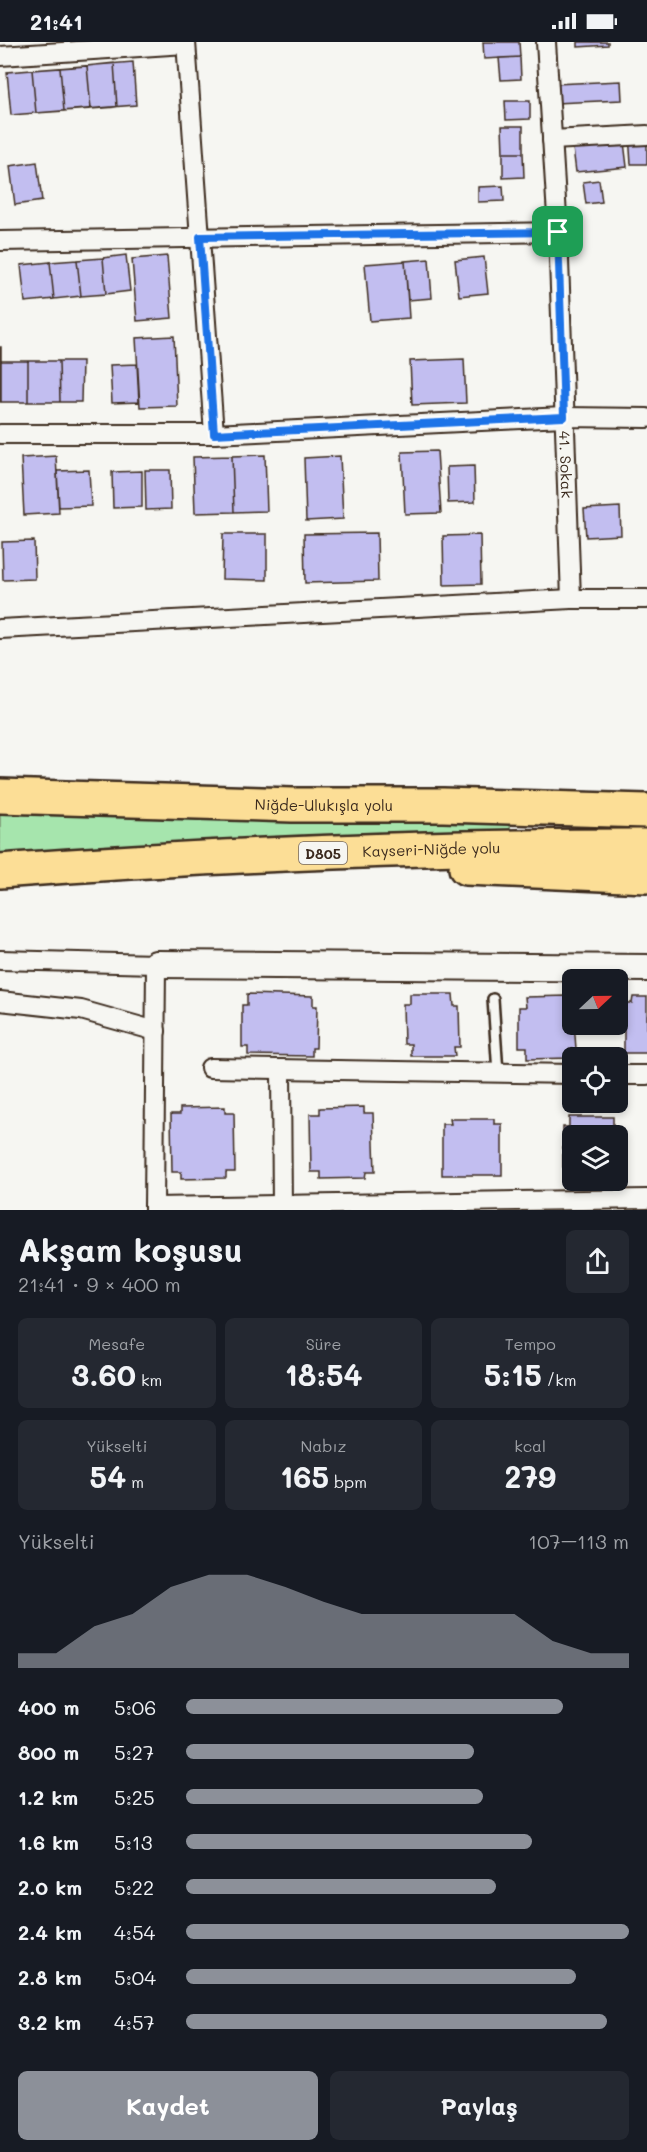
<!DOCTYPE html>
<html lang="tr">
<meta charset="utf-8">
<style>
:root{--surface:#171b24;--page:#242831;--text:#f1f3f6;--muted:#9ea1a6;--accent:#8c9099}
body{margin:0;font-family:Mali,sans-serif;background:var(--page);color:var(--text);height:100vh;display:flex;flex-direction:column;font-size:22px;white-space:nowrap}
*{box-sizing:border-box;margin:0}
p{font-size:20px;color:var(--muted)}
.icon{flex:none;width:33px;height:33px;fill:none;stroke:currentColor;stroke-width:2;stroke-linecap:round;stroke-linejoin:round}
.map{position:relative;height:1168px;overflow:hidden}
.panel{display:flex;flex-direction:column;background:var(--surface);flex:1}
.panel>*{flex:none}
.needle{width:39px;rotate:68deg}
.buttons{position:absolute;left:562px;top:927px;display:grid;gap:12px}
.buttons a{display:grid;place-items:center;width:66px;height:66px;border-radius:9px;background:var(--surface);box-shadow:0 3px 9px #0003;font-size:30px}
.pin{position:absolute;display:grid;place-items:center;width:51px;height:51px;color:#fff;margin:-26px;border-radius:12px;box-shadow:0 3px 9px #0006}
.round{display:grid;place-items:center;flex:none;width:63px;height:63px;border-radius:9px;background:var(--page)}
.headline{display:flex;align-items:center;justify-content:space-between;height:102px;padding:0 18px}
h1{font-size:33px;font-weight:700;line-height:45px}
.figures{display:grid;grid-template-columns:repeat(3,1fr);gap:9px;height:102px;padding:6px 18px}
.figures div{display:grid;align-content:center;border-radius:9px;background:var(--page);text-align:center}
.figures b{font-size:30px;font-weight:700}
.figures small{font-size:16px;font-weight:400}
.figures p{font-size:16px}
.chart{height:168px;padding:12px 18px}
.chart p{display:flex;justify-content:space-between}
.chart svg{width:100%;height:108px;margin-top:6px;fill:var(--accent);opacity:.7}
.action{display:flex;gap:12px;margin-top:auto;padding:12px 18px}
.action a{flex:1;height:69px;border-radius:9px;background:var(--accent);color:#fff;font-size:24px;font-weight:700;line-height:69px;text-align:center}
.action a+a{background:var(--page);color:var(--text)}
ul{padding:0 18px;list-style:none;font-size:20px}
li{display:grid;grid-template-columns:96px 72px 1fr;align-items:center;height:45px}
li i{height:15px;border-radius:8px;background:var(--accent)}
.status{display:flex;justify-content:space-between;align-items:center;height:42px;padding:0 30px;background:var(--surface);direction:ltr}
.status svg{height:16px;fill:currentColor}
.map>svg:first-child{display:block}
.green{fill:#a6e5ad;stroke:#708866;stroke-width:1.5}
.building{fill:#c2bef0;stroke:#3b2a1e;stroke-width:1.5}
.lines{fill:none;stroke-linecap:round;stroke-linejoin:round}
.lane-casing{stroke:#3b2a1e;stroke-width:14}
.street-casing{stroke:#3b2a1e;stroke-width:22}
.secondary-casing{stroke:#3b2a1e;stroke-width:30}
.highway-casing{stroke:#3b2a1e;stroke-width:38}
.lane{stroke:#f6f6f2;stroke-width:9}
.street{stroke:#f6f6f2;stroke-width:18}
.secondary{stroke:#f6f6f2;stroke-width:26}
.highway{stroke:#fcde96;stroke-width:33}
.route-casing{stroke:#fff;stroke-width:12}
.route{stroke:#1a73e8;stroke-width:8}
.labels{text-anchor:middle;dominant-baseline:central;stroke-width:4.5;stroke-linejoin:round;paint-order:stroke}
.shield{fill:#f6f6f2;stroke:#73675e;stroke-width:1.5}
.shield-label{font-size:14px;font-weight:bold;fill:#3b2a1e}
.street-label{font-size:15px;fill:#3b2a1e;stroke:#f6f6f2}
</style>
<div class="status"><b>21:41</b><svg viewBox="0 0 49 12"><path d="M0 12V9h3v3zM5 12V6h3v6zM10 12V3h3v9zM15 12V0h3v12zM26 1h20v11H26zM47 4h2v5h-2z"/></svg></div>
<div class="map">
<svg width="647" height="1168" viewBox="0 0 647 1168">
<rect width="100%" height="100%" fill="#f6f6f2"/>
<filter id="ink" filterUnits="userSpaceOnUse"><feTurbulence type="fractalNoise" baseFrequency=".0167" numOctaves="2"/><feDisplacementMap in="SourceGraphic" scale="12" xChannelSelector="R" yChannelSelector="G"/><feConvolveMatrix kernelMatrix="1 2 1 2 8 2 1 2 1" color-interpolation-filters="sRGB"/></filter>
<g filter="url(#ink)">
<!-- green -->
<path class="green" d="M0,769L510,782L511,794L0,817Z"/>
<!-- building -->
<path class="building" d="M483,0H519L520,15L484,17Z
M578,0H608V3L578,5Z
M520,15L521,37L501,38L499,16Z
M133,20L136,63L11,73L7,30Z
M114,21L117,65L91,67L87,24Z
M87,24L91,67L64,69L60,26Z
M60,26L64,69L36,71L32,28Z
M32,28L36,71L11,73L7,30Z
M621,39L622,58L555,61L554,42Z
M505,59H530V77L506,78Z
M502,84H523V111H503Z
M647,91V122H631L629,92Z
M624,100L627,125L576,130L573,106Z
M503,111H523L524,135L503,136Z
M37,120L42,159L15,163L10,124Z
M599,138L602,160L586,162L583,140Z
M503,144L504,159L478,160V145Z
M126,213L130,249L106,252L103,216Z
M167,214L172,276L137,279L132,217Z
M484,215L488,251L459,254L455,218Z
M103,216L106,252L81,254L77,218Z
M429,217L432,256L408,258L405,219Z
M77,218L81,254L54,257L50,220Z
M405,219L409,276L370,279L365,222Z
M50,220L54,257L25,260L21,223Z
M174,294L177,364L140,365L136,296Z
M0,305H1V360H0Z
M464,317L466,361L412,363L410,319Z
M1,319H28V360H1Z
M28,319H59L60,360H28Z
M59,319H82L81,360H60Z
M137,322L139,360L112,361L110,323Z
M437,409L441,471L405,472L402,410Z
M265,413L267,469L234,470L232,414Z
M56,414L59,471L24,473L21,416Z
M232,414L234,470L195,471L193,415Z
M340,414L343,477L306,479L304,416Z
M474,424L475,460L448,461L447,425Z
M89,428L91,464L59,465L57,429Z
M145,428H170L171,467L146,468Z
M142,429V465L113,466L112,430Z
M620,465L621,493L586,495L584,467Z
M377,491L378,539L305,541L304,492Z
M223,492H267V538L222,537Z
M480,493L481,542L444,543L443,494Z
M34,499L35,537L3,538L2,500Z
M247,952L313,954V964H317L316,1006H312V1014L248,1013V1005H242V963H247Z
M410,952H453L454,964H459L460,1005H454L455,1014H411V1002H404L403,962H410Z
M569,954V966H573L576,1007H570V1016L527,1017V1005H519V965H526L525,955Z
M633,955H647V1011H624V961H632Z
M225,1065V1071H234L235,1130H226V1136L181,1137V1130H172L171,1072H180V1066Z
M364,1065V1071H373L375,1130H366L365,1136L321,1137V1130H311L310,1072H320V1066Z
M569,1075H613V1086H619V1127L618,1094H573V1137H570V1125H563V1085H569Z
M450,1077H494V1082H502V1133H442V1082H451Z"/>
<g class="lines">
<!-- lane casing -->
<g class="lane-casing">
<path id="lane" d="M493,957L498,1031"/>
</g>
<!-- street casing -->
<g class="street-casing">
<g id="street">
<path d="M186,0L214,392"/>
<path id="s1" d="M546,0L558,190L571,557"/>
<path d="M0,14L186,2"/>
<path d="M552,98L647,93"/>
<path d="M0,199L558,190"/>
<path d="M0,392H214L564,375L647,376"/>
<path d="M0,587L571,557H647"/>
<path d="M0,918L156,922L154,1168"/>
<path d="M0,959L81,968L156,989"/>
<path d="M210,1026L573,1032"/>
<path d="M281,1027L282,1168"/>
<path d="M618,1033H647"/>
<path d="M154,1165L647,1157"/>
</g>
</g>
<!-- secondary casing -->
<g class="secondary-casing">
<path id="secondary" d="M156,922L647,926"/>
</g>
<!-- highway casing -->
<g class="highway-casing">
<g id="highway">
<path id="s2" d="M0,754L292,763H443L647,769"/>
<path d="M466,826L647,834"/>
<path id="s3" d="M0,829C215,813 431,804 647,804"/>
</g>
</g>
<!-- lane -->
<use href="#lane" class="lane"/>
<!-- street -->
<use href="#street" class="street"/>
<!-- secondary -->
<use href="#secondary" class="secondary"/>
<!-- highway -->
<use href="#highway" class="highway"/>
</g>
</g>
<g class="lines" filter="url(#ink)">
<!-- route casing -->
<g class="route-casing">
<path id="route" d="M558,190L564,375L214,392L200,195Z"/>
</g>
<!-- route -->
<use href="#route" class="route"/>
</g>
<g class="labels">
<!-- shield labels -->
<rect class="shield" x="299" y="800" width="48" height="22" rx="4.5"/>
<g class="shield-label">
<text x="323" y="811">D805</text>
</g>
<!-- street labels -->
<g class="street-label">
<text stroke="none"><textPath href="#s1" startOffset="423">41. Sokak</textPath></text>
<text stroke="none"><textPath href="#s2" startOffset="324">Niğde-Ulukışla yolu</textPath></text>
<text stroke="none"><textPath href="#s3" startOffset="432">Kayseri-Niğde yolu</textPath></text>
</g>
</g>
</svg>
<div class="buttons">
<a><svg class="needle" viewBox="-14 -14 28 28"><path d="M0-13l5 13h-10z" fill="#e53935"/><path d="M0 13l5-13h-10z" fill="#9ea1a6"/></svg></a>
<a><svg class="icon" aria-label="locate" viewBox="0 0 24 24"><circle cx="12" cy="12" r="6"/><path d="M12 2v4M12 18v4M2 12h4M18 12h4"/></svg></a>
<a><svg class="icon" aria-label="layers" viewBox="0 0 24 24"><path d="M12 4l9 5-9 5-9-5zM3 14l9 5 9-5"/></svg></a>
</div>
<div class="pin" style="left:558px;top:190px;background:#1e9e55"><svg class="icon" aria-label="arrive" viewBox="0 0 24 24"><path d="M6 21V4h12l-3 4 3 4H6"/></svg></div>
</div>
<section class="panel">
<div class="headline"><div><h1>Akşam koşusu</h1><p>21:41 · 9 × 400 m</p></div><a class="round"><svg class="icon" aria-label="share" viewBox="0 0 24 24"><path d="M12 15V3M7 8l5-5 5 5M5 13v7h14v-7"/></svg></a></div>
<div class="figures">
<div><p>Mesafe</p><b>3.60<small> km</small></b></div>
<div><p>Süre</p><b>18:54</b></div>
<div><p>Tempo</p><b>5:15<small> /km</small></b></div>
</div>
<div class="figures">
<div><p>Yükselti</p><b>54<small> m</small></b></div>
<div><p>Nabız</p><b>165<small> bpm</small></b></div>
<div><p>kcal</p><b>279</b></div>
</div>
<div class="chart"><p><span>Yükselti</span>107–113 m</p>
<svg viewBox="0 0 160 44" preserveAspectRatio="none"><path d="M0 44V38L10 38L20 27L30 22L40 11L50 6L60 6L70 11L80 17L90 22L100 22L110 22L120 22L130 22L140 33L150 38L160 38V44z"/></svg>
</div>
<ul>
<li><b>400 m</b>5:06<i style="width:85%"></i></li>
<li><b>800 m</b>5:27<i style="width:65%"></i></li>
<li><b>1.2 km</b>5:25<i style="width:67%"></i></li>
<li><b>1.6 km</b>5:13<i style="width:78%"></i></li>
<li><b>2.0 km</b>5:22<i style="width:70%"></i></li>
<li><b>2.4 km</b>4:54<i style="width:100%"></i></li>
<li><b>2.8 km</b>5:04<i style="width:88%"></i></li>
<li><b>3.2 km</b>4:57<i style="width:95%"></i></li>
</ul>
<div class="action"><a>Kaydet</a><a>Paylaş</a></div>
</section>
